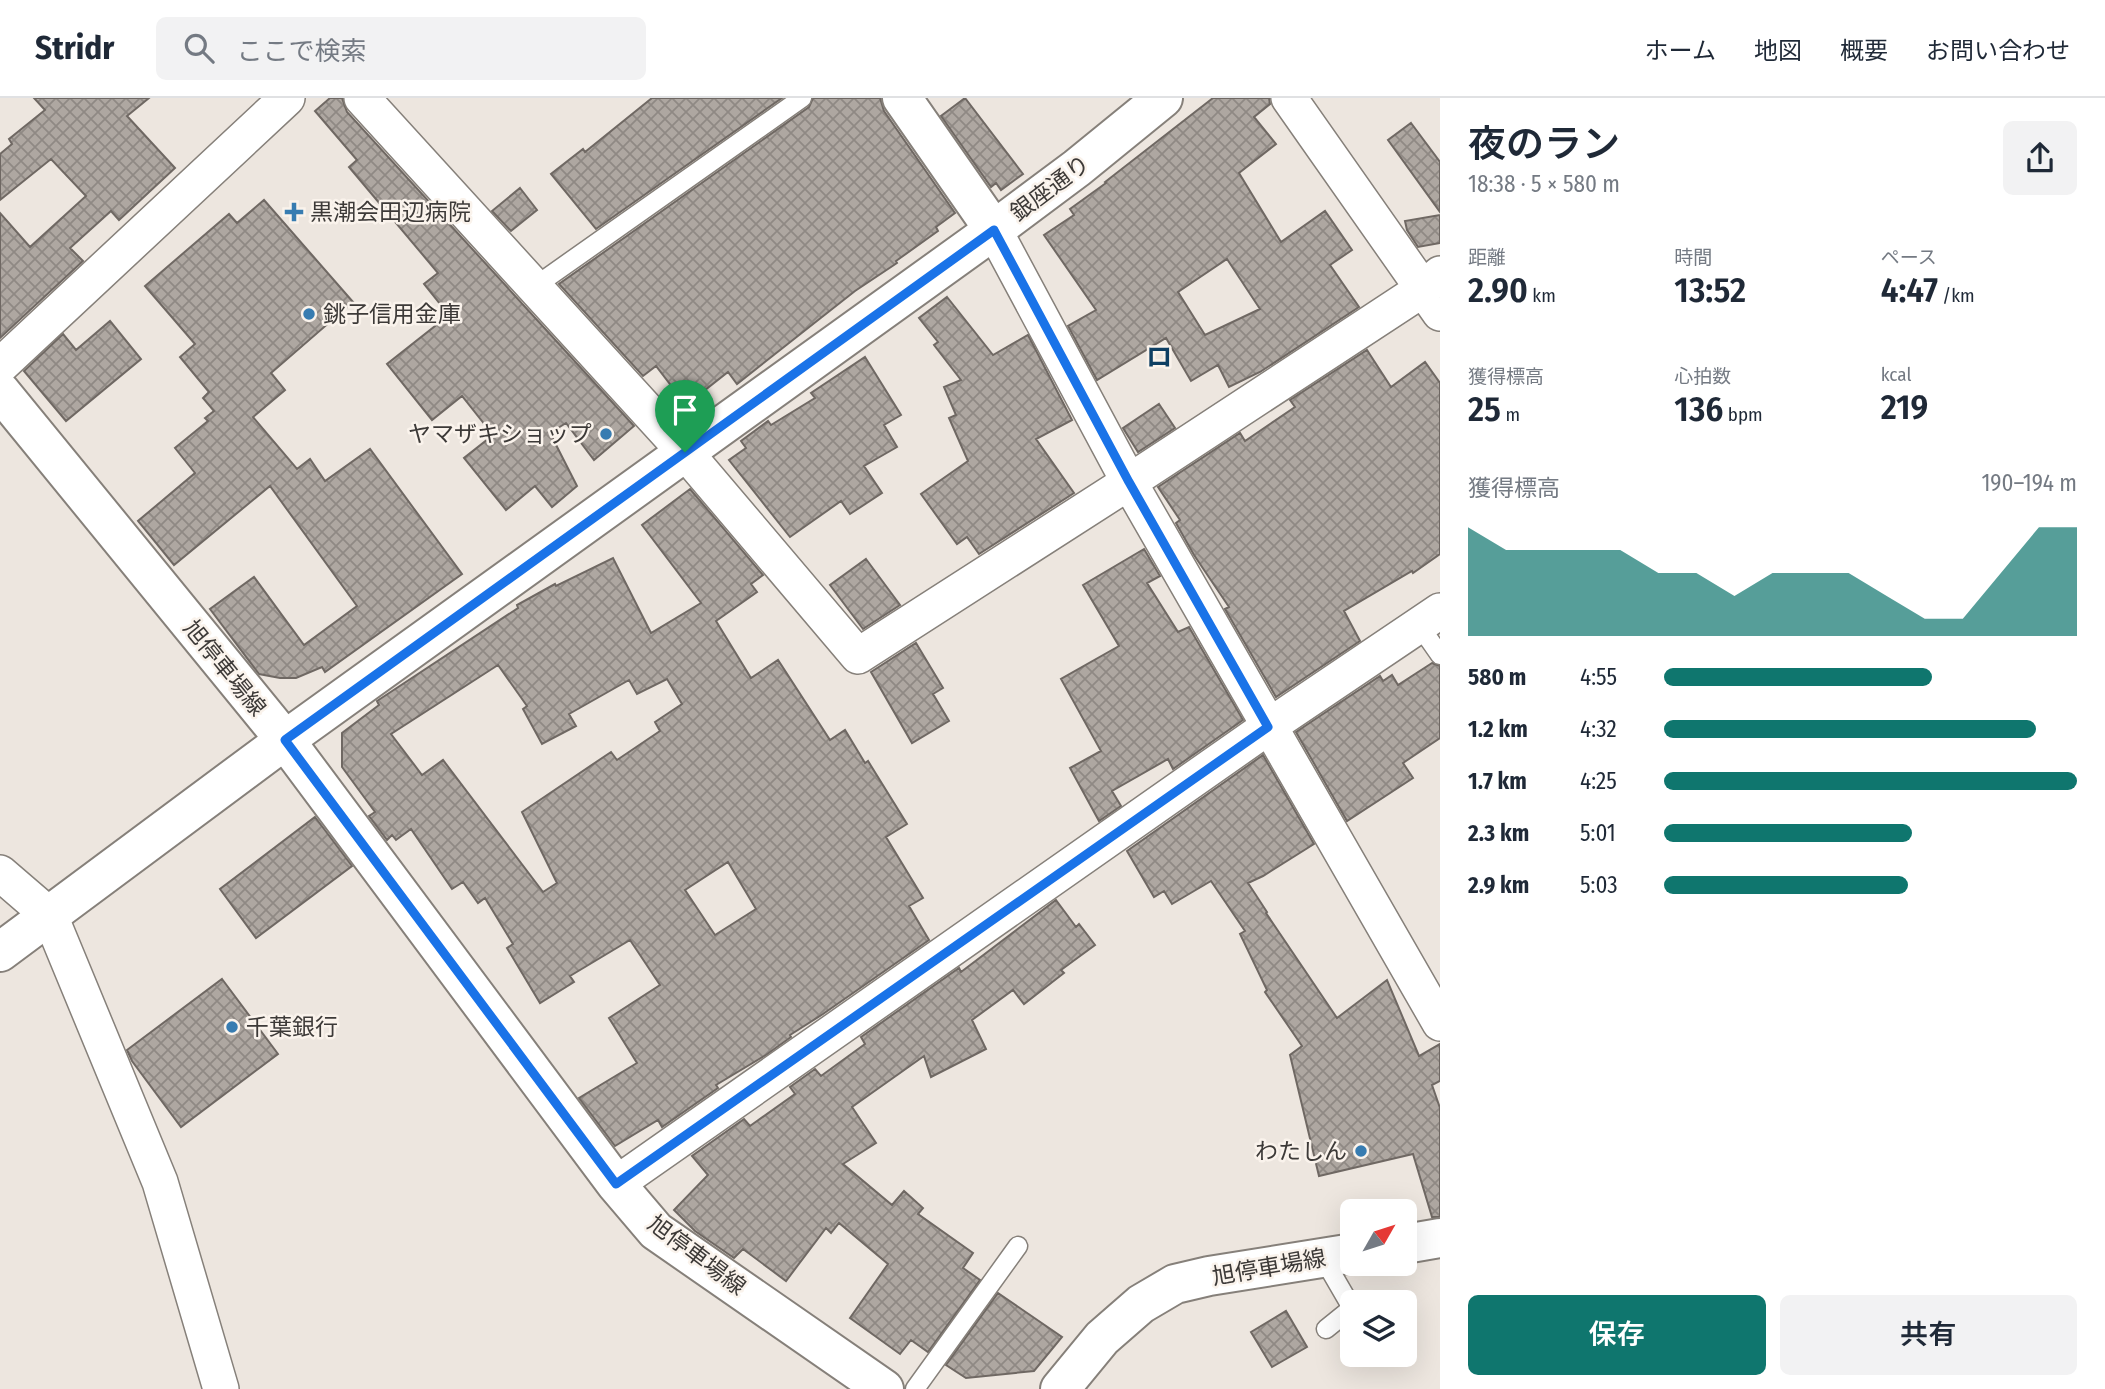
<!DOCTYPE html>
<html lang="ja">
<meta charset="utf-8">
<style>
:root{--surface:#fff;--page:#f2f2f3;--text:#1f2937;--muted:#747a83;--line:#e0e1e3;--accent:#0f766e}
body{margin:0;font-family:"Fira Sans Condensed","Noto Sans JP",sans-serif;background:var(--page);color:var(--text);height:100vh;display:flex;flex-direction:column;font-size:26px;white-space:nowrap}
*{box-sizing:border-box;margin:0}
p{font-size:23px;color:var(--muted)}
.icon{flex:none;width:38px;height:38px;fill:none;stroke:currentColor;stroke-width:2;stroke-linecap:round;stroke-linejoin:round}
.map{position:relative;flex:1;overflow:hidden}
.panel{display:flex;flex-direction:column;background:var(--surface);width:665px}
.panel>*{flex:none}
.needle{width:46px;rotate:51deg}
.controls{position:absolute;left:1340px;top:1101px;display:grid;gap:14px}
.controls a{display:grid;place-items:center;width:77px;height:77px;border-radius:10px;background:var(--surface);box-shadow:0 7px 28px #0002;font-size:35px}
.pin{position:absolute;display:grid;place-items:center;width:60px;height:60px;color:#fff;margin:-72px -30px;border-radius:50% 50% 50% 0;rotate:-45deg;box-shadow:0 0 7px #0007}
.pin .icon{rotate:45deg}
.round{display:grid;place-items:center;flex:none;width:74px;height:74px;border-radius:10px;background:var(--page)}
.summary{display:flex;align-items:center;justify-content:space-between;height:119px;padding:0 28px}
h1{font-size:38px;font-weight:600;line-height:52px}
.figures{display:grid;grid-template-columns:repeat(3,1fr);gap:10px;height:119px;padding:7px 28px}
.figures div{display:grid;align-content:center}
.figures b{font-size:35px;font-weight:600}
.figures small{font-size:19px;font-weight:400}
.figures p{font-size:19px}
.chart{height:196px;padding:14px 28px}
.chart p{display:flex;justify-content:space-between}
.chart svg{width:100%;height:126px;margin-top:7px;fill:var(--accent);opacity:.7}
.action{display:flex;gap:14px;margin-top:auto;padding:14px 28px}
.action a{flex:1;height:80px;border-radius:10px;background:var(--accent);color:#fff;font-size:28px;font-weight:600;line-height:80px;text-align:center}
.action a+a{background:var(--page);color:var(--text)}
ul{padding:0 28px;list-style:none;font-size:23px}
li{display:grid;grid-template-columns:112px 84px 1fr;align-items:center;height:52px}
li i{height:18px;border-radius:9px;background:var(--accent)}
header{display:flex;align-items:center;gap:42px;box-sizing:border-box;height:98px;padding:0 35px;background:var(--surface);border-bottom:2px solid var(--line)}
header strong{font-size:33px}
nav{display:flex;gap:38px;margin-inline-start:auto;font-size:24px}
.search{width:490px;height:63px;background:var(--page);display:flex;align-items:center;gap:18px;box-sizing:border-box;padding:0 24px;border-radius:10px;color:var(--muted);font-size:26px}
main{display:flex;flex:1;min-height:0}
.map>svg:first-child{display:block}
.building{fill:url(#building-cross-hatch);stroke:#6f6863;stroke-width:2;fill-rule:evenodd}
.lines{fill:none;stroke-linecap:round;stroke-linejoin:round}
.service-casing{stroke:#86807a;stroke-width:21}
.minor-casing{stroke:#86807a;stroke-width:38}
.tertiary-casing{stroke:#86807a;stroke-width:42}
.primary-casing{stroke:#86807a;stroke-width:42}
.service{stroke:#fff;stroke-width:18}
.minor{stroke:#fff;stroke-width:35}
.tertiary{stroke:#fff;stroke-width:38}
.primary{stroke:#fff;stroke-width:38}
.route-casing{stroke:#fff;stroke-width:14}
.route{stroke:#1a73e8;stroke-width:9}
.poi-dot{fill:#377cb1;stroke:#faf3ec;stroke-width:2.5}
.labels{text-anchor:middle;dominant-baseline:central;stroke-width:5;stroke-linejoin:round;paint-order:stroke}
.street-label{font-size:23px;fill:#3d3a38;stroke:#faf3ec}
.poi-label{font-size:23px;fill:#3d3a38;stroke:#faf3ec;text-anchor:start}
.quarter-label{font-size:26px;font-weight:bold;fill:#0e3f63;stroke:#faf3ec}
</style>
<header>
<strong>Stridr</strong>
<div class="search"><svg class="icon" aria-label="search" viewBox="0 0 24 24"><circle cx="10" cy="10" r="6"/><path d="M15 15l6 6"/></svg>ここで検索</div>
<nav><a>ホーム</a><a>地図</a><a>概要</a><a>お問い合わせ</a></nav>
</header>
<main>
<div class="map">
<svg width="1440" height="1291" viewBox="0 0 1440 1291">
<defs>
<pattern id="building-cross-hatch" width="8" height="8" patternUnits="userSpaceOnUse" patternTransform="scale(1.75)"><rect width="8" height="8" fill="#aea7a1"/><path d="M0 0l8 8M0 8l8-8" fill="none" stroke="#8f8984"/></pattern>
</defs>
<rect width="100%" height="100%" fill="#ede6df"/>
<!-- building -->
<path class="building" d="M34,0H149L127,18L175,70L119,122L111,113L70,150L83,163L0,240V115L30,149L86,98L51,61L0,102V56L12,46L9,41L45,12Z
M330,0H342L347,14L634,328L594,362L566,325L550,335L577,388L552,409L535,388L506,412L464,360L493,337L462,298L432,322L387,266L449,217L424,186L438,175L349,69L357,62L315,13Z
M652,0H782L596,131L551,76L583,51L585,54Z
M813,0H880L884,13L955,115L936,129L938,133L896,163L897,165L855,193L737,286L728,274L686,307L656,268L643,278L559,186L809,9Z
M965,0L1023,76L1001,92L996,85L991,89L941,18Z
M1213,0H1269L1270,6L1254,19L1276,46L1239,75L1281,144L1325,113L1352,152L1330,167L1359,209L1260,274L1229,289L1218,267L1191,283L1166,240L1097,282L1068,228L1096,212L1044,137L1074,117L1070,111L1106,85L1105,84ZM1227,161L1260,211L1205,237L1178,194Z
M1411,25L1440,64V114L1388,42Z
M520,90L537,112L511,133L492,113Z
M264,102L353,204L271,275L285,292L253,319L297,371L310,361L325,383L370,351L462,476L325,574L322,569L296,580H280L259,576L210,511L254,479L304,547L357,508L270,388L174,467L138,423L195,375L175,350L208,323L205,320L214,313L203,300L209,294L180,259L195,246L145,188L229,116L237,125Z
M1440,117V145L1418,149L1407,132L1405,123Z
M947,199L993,257L1028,237L1072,322L1036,341L1074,395L979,456L967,439L957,446L921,396L968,363L949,320L956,317L944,289L961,282L934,247L938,244L919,220Z
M110,223L141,261L66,323L24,273L63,236L76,252Z
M1367,252L1391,289L1425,264L1440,285V456L1413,475L1412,473L1344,513L1360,543L1276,599L1225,511L1229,509L1194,457L1176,425L1180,422L1158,389L1240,335L1245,343L1295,309L1290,302Z
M865,259L901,317L884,327L897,349L864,368L882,395L850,416L841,403L790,439L729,362L746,350L741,343L768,323L771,327L815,300L811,295Z
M1159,306L1175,330L1138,354L1123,330Z
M690,391L763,477L751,486L757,494L716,523L751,580L778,562L830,642L845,632L865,665L868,663L907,726L886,739L923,800L909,808L929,842L823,916L790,937L791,939L766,957L716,987L718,990L662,1029L658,1022L615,1048L579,1000L637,965L609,920L660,887L630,842L570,878L574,884L540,905L507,850L513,846L485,800L478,805L463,784L452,791L411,731L396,742L392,737L387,742L369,718L375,714L342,669V635L379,607L377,603L518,510L517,507L555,486L556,488L613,460L651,535L701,505L642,427ZM498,567L527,608L523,611L542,646L576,628L569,616L629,582L637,596L667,581L682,606L655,624L660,633L617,662L611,654L522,714L557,785L543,794L443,662L422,677L391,636ZM728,764L756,811L715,837L685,792Z
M1144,451L1160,478L1147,485L1178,534L1189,529L1243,622L1173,671L1168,661L1112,693L1121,708L1099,723L1070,670L1101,653L1061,581L1119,548L1083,487Z
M866,461L900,507L863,531L830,487Z
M916,545L943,590L933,596L949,623L912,645L871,574Z
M1432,565L1440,568V640L1403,665L1413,680L1347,723L1296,634L1380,578L1383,583L1392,577L1398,587Z
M1263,657L1314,746L1263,778L1248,785L1267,814L1266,815L1337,920L1387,882L1419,958L1440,946V983L1432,987L1440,1010V1119H1432L1413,1056L1319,1078L1290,957L1302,948L1265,894L1267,892L1240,836L1245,833L1211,783L1172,806L1164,793L1154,799L1127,753Z
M315,719L352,768L256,840L220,791Z
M1056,802L1076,829L1079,826L1095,847L1061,872L1064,875L1024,906L1013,892L972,922L986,951L931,979L924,958L852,1009L876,1045L843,1066L892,1107L904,1093L923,1110L918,1116L973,1155L963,1170L980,1182L928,1254L911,1242L900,1256L850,1220L888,1166L839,1125L831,1135L826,1130L786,1183L743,1151L734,1160L695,1133L674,1112L708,1077L692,1058L744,1021L750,1028L795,996L790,989L815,971L821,978L865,946L861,939L959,870L961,874Z
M222,881L278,956L181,1029L132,963L127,952Z
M998,1195L1062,1239L1034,1273L966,1280L946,1267Z
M1286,1213L1307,1249L1272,1269L1251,1234Z"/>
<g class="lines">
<!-- service casing -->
<g class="service-casing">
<path id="service" d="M534,189L802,0
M1419,527L1440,557
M1323,1160L1352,1210L1326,1231
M915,1291L1018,1148"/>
</g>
<!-- minor casing -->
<g class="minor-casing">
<path id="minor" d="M362,0L685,354L858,558L1129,384L1423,191L1440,176
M1289,0L1440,215
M994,132L1129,384L1440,925
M0,268L287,0
M0,775L50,818L160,1084L221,1291
M616,1086L1268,629L1440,513"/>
</g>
<!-- tertiary casing -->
<g class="tertiary-casing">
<path id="tertiary" d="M902,0L994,132
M0,854L285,642L994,132L1077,70L1163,0"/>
</g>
<!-- primary casing -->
<g class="primary-casing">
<path id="primary" d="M0,293L285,642L616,1086L656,1133L884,1291
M1405,1146L1440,1140
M1060,1291L1102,1240L1141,1206L1175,1186L1209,1178L1353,1155"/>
</g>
<!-- service -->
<use href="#service" class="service"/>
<!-- minor -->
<use href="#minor" class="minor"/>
<!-- tertiary -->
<use href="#tertiary" class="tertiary"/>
<!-- primary -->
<use href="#primary" class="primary"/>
</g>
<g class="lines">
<!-- route casing -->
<g class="route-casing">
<path id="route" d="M994,132L1129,384L1268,629L616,1086L285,642Z"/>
</g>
<!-- route -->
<use href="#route" class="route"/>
</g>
<!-- markers -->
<g class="poi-dot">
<path d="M290.5 103.5h7v7h7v7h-7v7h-7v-7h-7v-7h7z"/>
<circle cx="309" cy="216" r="7"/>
<circle cx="606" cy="336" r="7"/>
<circle cx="232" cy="929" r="7"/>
<circle cx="1361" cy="1053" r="7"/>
</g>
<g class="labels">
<!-- street labels -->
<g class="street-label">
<text transform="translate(1050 90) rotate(-37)">銀座通り</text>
<text transform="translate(225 570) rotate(51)">旭停車場線</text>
<text transform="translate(697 1157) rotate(37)">旭停車場線</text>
<text transform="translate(1269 1169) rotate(-10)">旭停車場線</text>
</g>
<!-- poi labels -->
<g class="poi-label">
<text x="310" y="114">黒潮会田辺病院</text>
<text x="323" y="216">銚子信用金庫</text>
<text x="592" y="336" text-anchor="end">ヤマザキショップ</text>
<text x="246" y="929">千葉銀行</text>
<text x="1347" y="1053" text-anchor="end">わたしん</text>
</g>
<!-- quarter labels -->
<g class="quarter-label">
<text x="1159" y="259">ロ</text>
</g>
</g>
</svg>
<div class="controls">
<a><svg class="needle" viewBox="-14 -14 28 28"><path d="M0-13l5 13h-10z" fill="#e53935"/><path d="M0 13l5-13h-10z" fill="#747a83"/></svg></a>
<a><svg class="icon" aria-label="layers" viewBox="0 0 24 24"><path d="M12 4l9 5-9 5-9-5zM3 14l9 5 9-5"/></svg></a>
</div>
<div class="pin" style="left:685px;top:354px;background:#1e9e55"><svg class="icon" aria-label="arrive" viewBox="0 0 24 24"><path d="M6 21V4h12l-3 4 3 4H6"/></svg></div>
</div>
<section class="panel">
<div class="summary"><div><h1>夜のラン</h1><p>18:38 · 5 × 580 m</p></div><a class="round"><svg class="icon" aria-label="share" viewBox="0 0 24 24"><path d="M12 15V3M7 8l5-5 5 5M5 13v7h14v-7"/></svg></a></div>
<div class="figures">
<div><p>距離</p><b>2.90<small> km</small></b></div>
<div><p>時間</p><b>13:52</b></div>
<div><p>ペース</p><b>4:47<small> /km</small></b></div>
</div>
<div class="figures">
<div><p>獲得標高</p><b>25<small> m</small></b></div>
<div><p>心拍数</p><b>136<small> bpm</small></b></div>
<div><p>kcal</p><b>219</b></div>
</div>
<div class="chart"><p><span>獲得標高</span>190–194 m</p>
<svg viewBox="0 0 160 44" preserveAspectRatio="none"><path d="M0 44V6L10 14L20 14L30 14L40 14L50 22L60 22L70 30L80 22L90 22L100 22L110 30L120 38L130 38L140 22L150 6L160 6V44z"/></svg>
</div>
<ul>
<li><b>580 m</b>4:55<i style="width:65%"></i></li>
<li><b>1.2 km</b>4:32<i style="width:90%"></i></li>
<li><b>1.7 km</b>4:25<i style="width:100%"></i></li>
<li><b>2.3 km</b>5:01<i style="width:60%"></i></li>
<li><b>2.9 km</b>5:03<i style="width:59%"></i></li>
</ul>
<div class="action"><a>保存</a><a>共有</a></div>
</section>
</main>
